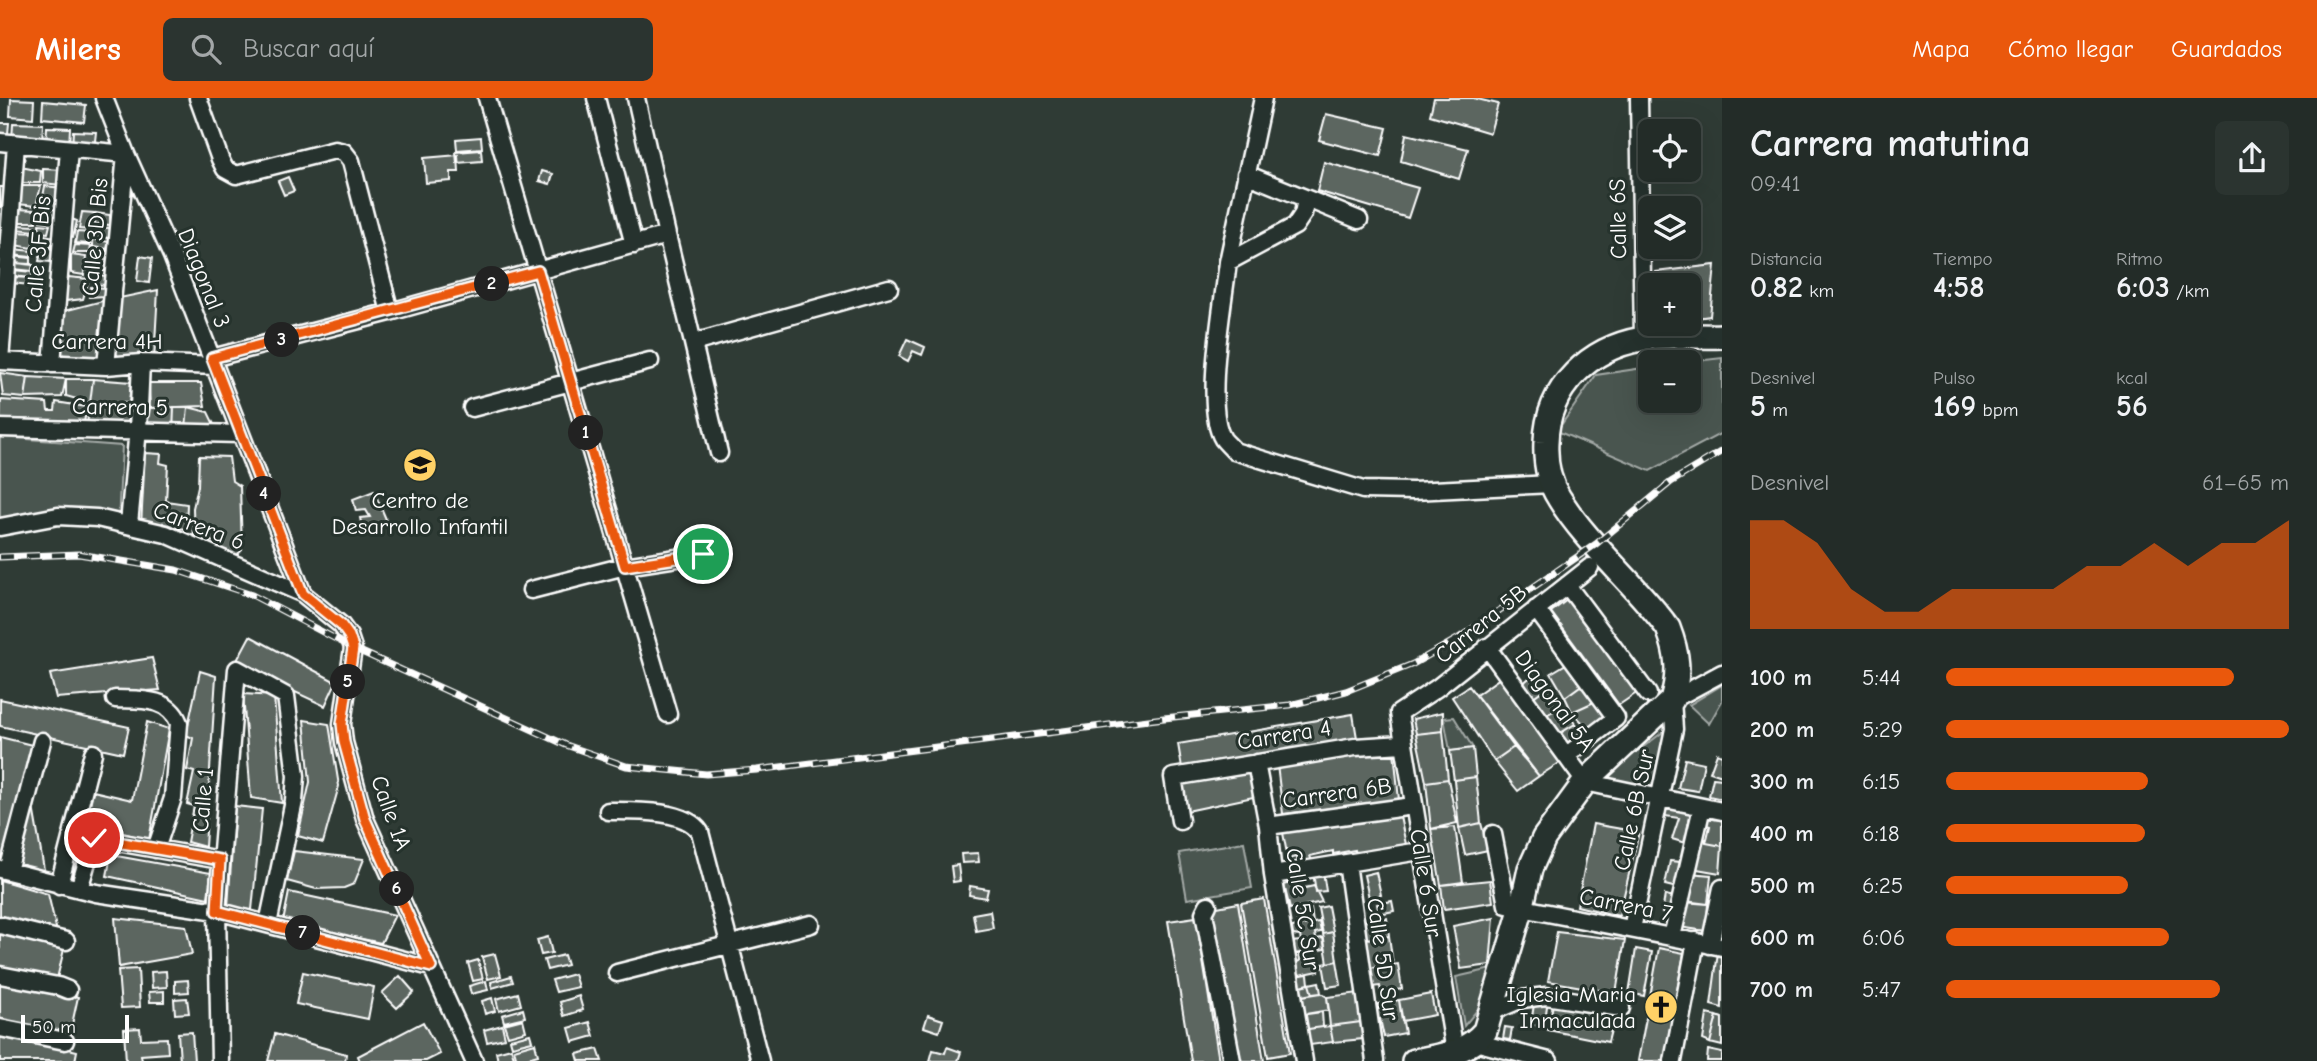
<!DOCTYPE html>
<html lang="es">
<meta charset="utf-8">
<style>
:root{--surface:#232c28;--page:#2b3430;--text:#f1f3f6;--muted:#a3a7a8;--line:#404845;--accent:#ea580c}
body{margin:0;font-family:"Comic Neue",sans-serif;background:var(--page);color:var(--text);height:100vh;display:flex;flex-direction:column;font-size:26px;white-space:nowrap}
*{box-sizing:border-box;margin:0}
p{font-size:23px;color:var(--muted)}
.icon{flex:none;width:38px;height:38px;fill:none;stroke:currentColor;stroke-width:2;stroke-linecap:round;stroke-linejoin:round}
.map{position:relative;flex:1;overflow:hidden}
.details{display:flex;flex-direction:column;background:var(--surface);width:595px}
.details>*{flex:none}
.tools{position:absolute;left:1638px;top:21px;display:grid;gap:14px}
.tools a{display:grid;place-items:center;width:63px;height:63px;border-radius:10px;background:var(--surface);box-shadow:0 7px 28px #0002,0 0 0 2px var(--line);font-size:35px}
.scale{position:absolute;left:21px;bottom:18px;width:108px;box-sizing:border-box;padding-left:7px;border:4px solid #fff;border-top:0;font-size:19px;line-height:24px;white-space:nowrap;color:#fff;-webkit-text-stroke:5px #26332d;paint-order:stroke}
.pin{position:absolute;display:grid;place-items:center;width:60px;height:60px;color:#fff;margin:-30px;border:4px solid #fff;border-radius:50%;box-shadow:0 2px 7px #0007}
.km{position:absolute;width:35px;height:35px;margin:-18px;border-radius:50%;background:#222;color:#fff;font-size:19px;line-height:35px;text-align:center}
.round{display:grid;place-items:center;flex:none;width:74px;height:74px;border-radius:10px;background:var(--page)}
.headline{display:flex;align-items:center;justify-content:space-between;height:119px;padding:0 28px}
h1{font-size:38px;font-weight:600;line-height:52px}
.metrics{display:grid;grid-template-columns:repeat(3,1fr);gap:10px;height:119px;padding:7px 28px}
.metrics div{display:grid;align-content:center}
.metrics b{font-size:30px;font-weight:600}
.metrics small{font-size:19px;font-weight:400}
.metrics p{font-size:19px}
.chart{height:196px;padding:14px 28px}
.chart p{display:flex;justify-content:space-between}
.chart svg{width:100%;height:126px;margin-top:7px;fill:var(--accent);opacity:.7}
ul{padding:0 28px;list-style:none;font-size:23px}
li{display:grid;grid-template-columns:112px 84px 1fr;align-items:center;height:52px}
li i{height:18px;border-radius:9px;background:var(--accent)}
header{display:flex;align-items:center;gap:42px;box-sizing:border-box;height:98px;padding:0 35px;background:var(--accent);color:#fff}
header strong{font-size:33px}
nav{display:flex;gap:38px;margin-inline-start:auto;font-size:24px}
.search{width:490px;height:63px;background:var(--page);display:flex;align-items:center;gap:18px;box-sizing:border-box;padding:0 24px;border-radius:10px;color:var(--muted);font-size:26px}
main{display:flex;flex:1;min-height:0}
.map>svg:first-child{display:block}
.green{fill:#4a544f;stroke:#a4aaa7;stroke-width:2}
.building{fill:#5b6661;stroke:#fff;stroke-width:2}
.lines{fill:none;stroke-linecap:round;stroke-linejoin:round}
.minor-casing{stroke:#fff;stroke-width:21}
.secondary-casing{stroke:#fff;stroke-width:28}
.minor{stroke:#26332d;stroke-width:16}
.secondary{stroke:#26332d;stroke-width:23}
.rail-casing{stroke:#fff;stroke-width:7}
.rail{stroke:#26332d;stroke-width:4.5;stroke-dasharray:13;stroke-linecap:butt}
.route-casing{stroke:#fff;stroke-width:14}
.route{stroke:#ea580c;stroke-width:9}
.labels{text-anchor:middle;dominant-baseline:central;stroke-width:6;stroke-linejoin:round;paint-order:stroke}
.street-label{font-size:23px;fill:#fff;stroke:#26332d}
.poi-label{font-size:23px;fill:#fff;stroke:#26332d}
</style>
<header>
<strong>Milers</strong>
<div class="search"><svg class="icon" aria-label="search" viewBox="0 0 24 24"><circle cx="10" cy="10" r="6"/><path d="M15 15l6 6"/></svg>Buscar aquí</div>
<nav><a>Mapa</a><a>Cómo llegar</a><a>Guardados</a></nav>
</header>
<main>
<div class="map">
<svg width="1722" height="963" viewBox="0 0 1722 963">
<rect width="100%" height="100%" fill="#2f3b35"/>
<filter id="ink" filterUnits="userSpaceOnUse"><feTurbulence type="fractalNoise" baseFrequency=".0143" numOctaves="2"/><feDisplacementMap in="SourceGraphic" scale="14" xChannelSelector="R" yChannelSelector="G"/><feConvolveMatrix kernelMatrix="1 2 1 2 8 2 1 2 1" color-interpolation-filters="sRGB"/></filter>
<g filter="url(#ink)">
<!-- green -->
<path class="green" d="M1722,260V335L1650,373L1557,333L1596,277L1650,269V303H1689L1688,264Z
M0,339L122,348L118,425L0,426Z
M1722,587V603L1709,626L1689,607Z
M1454,619L1473,650L1450,653L1444,620Z
M1667,631L1655,690L1601,681Z
M1244,744L1252,790L1187,801L1179,755Z
M1496,870L1483,905L1464,928L1456,879Z"/>
<!-- building -->
<path class="building" d="M1434,0H1473L1498,6L1490,35L1430,17Z
M11,1L34,2L33,20L10,18Z
M43,3L86,7L84,24L42,20Z
M1326,16L1387,30L1380,58L1319,42Z
M0,25H9L7,46L0,45Z
M13,25L43,26L42,44L12,43Z
M47,29L70,30L69,48L46,46Z
M73,33L96,34L94,52L72,50Z
M1406,36L1468,51L1459,81L1401,63Z
M481,39L482,50L457,52L456,41Z
M481,52L482,63L457,65L456,54Z
M458,57L459,74H451V83L426,85L424,60Z
M1324,64L1418,90L1408,120L1317,93Z
M21,69L41,73L40,85H22Z
M43,71L64,72L61,87L43,85Z
M542,73L553,76L550,86L539,83Z
M288,79L294,93L284,97L278,83Z
M19,88H41L36,108L18,106Z
M45,88L62,90L59,112L41,109Z
M0,89H7L6,109H0Z
M17,111L36,112V124H17Z
M41,112L51,113V124L40,123Z
M82,114L94,115L91,132L79,131Z
M96,115L110,117V127L95,126Z
M72,121L77,123L73,140L66,139Z
M39,126L50,127L48,135L40,134Z
M17,127L36,128L35,133L16,131Z
M95,129L110,130L109,140L94,138Z
M16,134L36,135L32,150L15,147Z
M77,134L92,135L90,146L75,145Z
M39,136L55,139V149L38,146Z
M93,141L109,144L107,151L93,149Z
M75,147L91,148L90,155H73Z
M42,149L54,151L52,164L39,163Z
M13,151L32,153L31,159L12,157Z
M92,152L108,153L107,162L92,159Z
M71,157L86,159L84,177L71,175Z
M12,158L31,160V166L12,165Z
M140,158L152,160L149,185L137,183Z
M89,163L107,166L105,173L87,172Z
M14,165L33,167L32,173L14,171Z
M1715,167L1710,218L1689,221V187H1656V174Z
M13,172L32,174V180L13,178Z
M95,177L107,178L105,187L94,186Z
M11,179L30,180V187L11,185Z
M68,179L89,181L83,201L65,203Z
M91,189L107,190L105,198L89,199Z
M158,192L154,263L110,260L115,201Z
M106,202L102,229L101,263L57,258L60,214Z
M907,241L925,249L922,257L913,253L908,263L899,258Z
M0,275L28,279L25,300L3,298Z
M28,279L66,281L62,299L25,300Z
M66,281H93L90,305L66,298Z
M93,281L131,284L129,305H90Z
M149,285H201L205,308L150,310Z
M1,302L47,305L48,313H55L56,304L87,309L83,329L0,324Z
M87,304L131,312L125,335L88,329Z
M174,309H188L185,339L173,336Z
M174,309L173,336H146L150,310Z
M188,309L208,314L221,341L185,339Z
M145,355L161,356L160,365L168,367L166,403L187,406L186,431L166,429L163,425L159,432L141,428Z
M199,358L229,359L232,383L240,388L242,452L234,460L218,453V443L194,444L193,410L198,388Z
M374,393L388,426L363,434L360,420L370,419L366,412L356,413L353,401Z
M1571,499L1638,594L1619,607L1551,514Z
M250,538L336,584L325,608L235,566Z
M152,560L160,592L56,600L50,576Z
M1566,566L1584,585L1565,599L1551,575Z
M1539,572L1551,586L1532,600L1522,586Z
M200,573L216,578L205,749L187,744L194,708L187,706L194,674L187,672L193,640L186,637Z
M1500,580L1561,664L1539,678L1476,597Z
M1584,585L1594,604L1572,614L1565,599Z
M1551,586L1563,607L1543,619L1532,600Z
M1469,588L1514,649L1494,663L1452,599Z
M243,596L274,598L282,705L251,700Z
M0,601L129,629L123,655L0,628Z
M1594,604L1607,619L1589,631L1572,614Z
M1563,607L1575,626L1554,639L1543,619Z
M1443,614V633L1416,636L1413,621Z
M1353,616L1357,640L1182,670L1178,646Z
M304,622L329,626L339,688L323,745L298,738L310,684Z
M147,624L169,631L149,742L86,725L93,693L132,702Z
M1575,626L1586,636L1566,649L1554,639Z
M1443,633L1448,681L1426,684L1416,636Z
M0,639L32,647L4,766L0,765Z
M1514,649L1539,678L1518,693L1494,663Z
M1473,650L1476,679L1454,682L1450,653Z
M1394,653L1399,702L1283,716L1277,667Z
M1717,655L1722,657V678L1710,674Z
M1685,661L1704,665L1698,693L1678,690Z
M1253,670L1258,698L1187,713L1181,684Z
M1476,679L1481,725L1459,730L1454,682Z
M1713,680L1722,681V701L1709,698Z
M1448,681L1457,725L1431,731L1426,684Z
M32,703L45,777L16,769Z
M235,708L262,711L252,812L228,809Z
M1667,708L1691,712L1685,745L1672,741L1679,720L1665,718Z
M1399,714L1407,751L1357,761L1355,752L1333,756V753L1310,758L1312,763L1298,766L1297,759L1288,761L1283,735H1286L1285,731L1300,728V732L1324,724L1325,729Z
M1703,720L1722,722V748L1706,745L1710,728L1702,726Z
M1481,725L1488,752L1465,757L1459,730Z
M1593,726L1639,734L1619,818L1577,808Z
M1455,729L1463,784L1441,787L1431,731Z
M1696,739L1706,741V745L1722,748L1720,775L1691,770Z
M294,753L364,761L354,786L344,790L316,791L287,783Z
M978,755L979,764L962,765L961,756Z
M111,757L211,775L208,800L107,778Z
M1670,763L1680,764L1677,790L1665,787Z
M958,767L960,783L953,784L951,768Z
M1323,774L1326,793L1316,794L1313,775Z
M1376,774L1381,797L1369,800L1364,777Z
M1689,775L1711,777L1708,806L1685,803Z
M0,782L48,796L58,838L0,821Z
M1490,782L1493,804L1444,811L1441,787Z
M1295,784L1296,792L1314,788L1322,804L1290,811L1284,787Z
M970,788L988,791L986,800L969,797Z
M289,794L395,817L381,845L283,824Z
M1665,797L1675,799L1672,818L1662,815Z
M1264,801L1290,955L1268,959L1241,805Z
M1392,803L1394,813L1379,816L1377,806Z
M1683,804L1708,806L1706,833L1679,829Z
M1238,805L1264,963H1238L1212,810Z
M1328,808L1333,834L1323,836L1318,810Z
M1311,811L1313,825L1298,828L1296,813Z
M990,813L993,830L976,833L973,816Z
M1196,819L1219,963H1191L1168,823Z
M115,820L186,828L192,856L119,869Z
M1387,820L1389,838L1365,841L1363,823Z
M1494,820L1490,867L1461,871L1453,828Z
M1319,824L1321,834L1315,835L1316,841L1323,840L1325,851L1294,856L1292,844L1301,843L1300,838L1293,837L1292,829Z
M0,830L65,847L56,885L0,870Z
M1333,834L1337,863L1328,865L1323,836Z
M1557,834L1625,842L1616,895L1548,883Z
M1389,838L1393,867L1369,870L1365,841Z
M548,839L552,855L541,857L537,842Z
M1659,850L1684,855L1664,963H1638Z
M1636,851L1652,854L1644,898L1629,895Z
M1315,853L1319,873L1294,878L1292,865L1300,863L1299,856Z
M1718,854L1722,855V910L1711,907Z
M495,856L501,878L488,881L482,859Z
M564,857L567,867L547,872L544,862Z
M478,862L483,881L473,883L468,865Z
M1337,863L1341,887L1327,889L1323,866Z
M1398,866L1402,891L1381,895L1380,888L1371,889L1369,870Z
M138,871L140,909L121,910L118,872Z
M166,873L167,889L152,890L151,874Z
M303,874L374,889L368,921L296,906Z
M574,876L578,889L556,894L552,882Z
M1308,876L1309,886L1296,889L1294,878Z
M400,878L414,894L397,910L382,895Z
M511,878L513,884L492,890L491,884Z
M0,882L78,899L69,940L0,925Z
M188,882L189,894L175,895V883Z
M486,883L488,892L471,896L469,888Z
M1319,884L1321,895L1312,896L1309,886Z
M1309,886L1312,896L1297,899L1296,889Z
M164,893V904H150L149,894Z
M518,895L521,907L499,913L496,901Z
M1321,895L1327,899L1329,912L1300,917L1297,899Z
M1359,895L1361,924L1330,928L1327,899Z
M1431,896L1435,917L1402,923L1399,902Z
M579,898L583,912L564,918L560,904Z
M187,900L189,915L175,916L174,901Z
M492,900L495,913L485,916L482,903Z
M1399,902L1405,935L1384,939L1380,921L1374,922L1372,912L1379,911L1378,906Z
M1534,906L1547,908L1544,930L1531,926Z
M1553,906L1614,920L1608,944L1548,932Z
M523,911L525,919L504,924L502,917Z
M1322,914L1323,929L1301,932L1300,917Z
M1707,916L1717,918L1710,945L1703,942Z
M928,917L943,922L939,934L924,929Z
M1717,918L1722,920V948L1710,945Z
M523,921L526,933L508,938L504,926Z
M423,924L440,956L426,963H360L358,958Z
M590,924L594,938L573,944L569,930Z
M1361,924L1363,941L1333,944L1330,928Z
M502,927L505,940L487,944L484,932Z
M1330,928L1333,944L1303,948L1301,932Z
M1505,929L1512,930L1510,942L1503,941Z
M140,930L141,941L167,940L168,955L141,957L142,963H126L124,931Z
M192,934L194,963H180L178,935Z
M0,935L77,953L75,963H0Z
M275,936L346,956L345,963H268Z
M530,936L532,943L512,948L510,941Z
M535,945L538,957L517,963L514,951Z
M947,949L961,954L958,963H930L933,952L945,955Z
M511,950L515,963H498L496,954Z
M598,951L602,963H579L577,956Z
M1708,952L1722,955V963H1707Z"/>
<g class="lines">
<!-- minor casing -->
<g class="minor-casing">
<path id="minor" d="M104,0L126,56L172,158L303,496
M198,0L220,61L225,71L236,77L335,52L344,54L351,63L390,214L212,260
M487,0L668,616
M596,0L634,147
M636,0L667,137
M1639,0L1643,241
M0,44L126,56L106,268
M16,46L0,263L106,268L141,265L215,268
M1246,76L1359,122
M1306,101L1303,116L1295,128L1228,164C1224,202 1203,310 1223,341C1226,345 1231,349 1234,353L1363,392L1413,393L1552,386
M1228,164L1263,0
M390,214L667,137L693,245L889,190
M693,245L719,355
M52,266L69,51
M472,310L650,263
M0,330L240,336
M129,426L138,331L141,265
M0,429L58,418L97,420L166,436L303,496L341,527L349,538L353,550L342,626L344,644L365,721L474,963
M1567,487L1648,596
M531,492L625,468L703,456
M1536,511L1616,620L1567,657
M1487,549L1585,684L1722,713
M115,601C139,602 168,598 179,625L173,700L156,751
M1256,665L1268,728L1273,777L1304,963
M608,713C633,713 685,711 700,734L760,963
M1180,723L1173,679L1355,649L1403,646
M1268,728L1413,708
M1493,736L1507,807L1722,849
M1347,765L1375,963
M0,771L96,795L217,813L431,869
M8,773L42,643
M1273,777L1420,753
M59,787L93,655
M79,791L94,740L220,762
M1208,807L1204,815L1232,963
M0,827L66,843
M1632,831L1674,631L1672,602L1722,575
M1672,839L1702,709
M1710,847L1722,790
M617,875L811,826
M0,877L58,888L68,892
M1491,914L1522,901L1546,898L1621,910
M0,930L65,943
M1475,944L1549,963
M1455,954L1399,615L1437,590L1590,469
M220,963L217,813L237,571L286,598L296,678L294,703L268,826
M1673,963L1696,843"/>
</g>
<!-- secondary casing -->
<g class="secondary-casing">
<path id="secondary" d="M1414,963C1443,957 1465,956 1485,933L1521,812L1530,771L1544,740L1585,684L1672,602C1680,575 1678,556 1668,530C1636,486 1586,445 1559,400C1548,383 1545,364 1546,344C1547,289 1590,250 1642,241C1668,236 1696,239 1722,238"/>
</g>
<!-- minor -->
<use href="#minor" class="minor"/>
<!-- secondary -->
<use href="#secondary" class="secondary"/>
<!-- rail casing -->
<g class="rail-casing">
<path id="rail" d="M0,459L79,456L176,472L252,497L353,550L566,647L626,668L706,676L757,672L1164,620L1290,607L1346,593L1413,566L1459,540L1596,446L1671,384L1722,353"/>
</g>
<!-- rail -->
<use href="#rail" class="rail"/>
</g>
</g>
<g class="lines" filter="url(#ink)">
<!-- route casing -->
<g class="route-casing">
<path id="route" d="M94,740L220,762L217,813L431,869L365,721L344,644L342,626L353,550L349,538L341,527L303,496L212,260L538,173L625,468L703,456"/>
</g>
<!-- route -->
<use href="#route" class="route"/>
</g>
<!-- icons -->
<defs>
<g id="school-disc" transform="scale(1.75)"><circle r="9.5" fill="#ffd166" stroke="#26332d"/><path d="M0-5L7-2L0 1L-7-2ZM-4 1L0 2.5L4 1V4Q0 6-4 4Z" fill="#111"/></g>
<g id="church-disc" transform="scale(1.75)"><circle r="9.5" fill="#ffd166" stroke="#26332d"/><path d="M-1.2-6h2.4v3.5h3.3v2.4h-3.3V6h-2.4V-.1h-3.3v-2.4h3.3Z" fill="#111"/></g>
</defs>
<g fill-rule="evenodd">
<use href="#school-disc" x="420" y="367"/>
<use href="#church-disc" x="1661" y="909"/>
</g>
<g class="labels">
<!-- street labels -->
<g class="street-label">
<text transform="translate(1618 121) rotate(-91)">Calle 6S</text>
<text transform="translate(95 139) rotate(-85)">Calle 3D Bis</text>
<text transform="translate(38 156) rotate(-85)">Calle 3F Bis</text>
<text transform="translate(204 180) rotate(68)">Diagonal 3</text>
<text x="107" y="243">Carrera 4H</text>
<text transform="translate(120 309) rotate(1)">Carrera 5</text>
<text transform="translate(199 428) rotate(21)">Carrera 6</text>
<text transform="translate(1481 526) rotate(-39)">Carrera 5B</text>
<text transform="translate(1555 603) rotate(54)">Diagonal 5A</text>
<text transform="translate(1284 637) rotate(-9)">Carrera 4</text>
<text transform="translate(1337 695) rotate(-8)">Carrera 6B</text>
<text transform="translate(203 702) rotate(-85)">Calle 1</text>
<text transform="translate(1634 712) rotate(-78)">Calle 6B Sur</text>
<text transform="translate(391 715) rotate(70)">Calle 1A</text>
<text transform="translate(1426 785) rotate(81)">Calle 6 Sur</text>
<text transform="translate(1626 807) rotate(11)">Carrera 7</text>
<text transform="translate(1303 811) rotate(81)">Calle 5C Sur</text>
<text transform="translate(1383 861) rotate(82)">Calle 5D Sur</text>
</g>
<!-- poi labels -->
<g class="poi-label">
<text x="420" y="402">Centro de<tspan x="420" dy="26">Desarrollo Infantil</tspan></text>
<text x="1636" y="896" text-anchor="end">Iglesia Maria<tspan x="1636" dy="26">Inmaculada</tspan></text>
</g>
</g>
</svg>
<div class="tools">
<a><svg class="icon" aria-label="locate" viewBox="0 0 24 24"><circle cx="12" cy="12" r="6"/><path d="M12 2v4M12 18v4M2 12h4M18 12h4"/></svg></a>
<a><svg class="icon" aria-label="layers" viewBox="0 0 24 24"><path d="M12 4l9 5-9 5-9-5zM3 14l9 5 9-5"/></svg></a>
<a>+</a>
<a>−</a>
</div>
<div class="scale">50 m</div>
<div class="pin" style="left:703px;top:456px;background:#1e9e55"><svg class="icon" aria-label="arrive" viewBox="0 0 24 24"><path d="M6 21V4h12l-3 4 3 4H6"/></svg></div>
<div class="pin" style="left:94px;top:740px;background:#d93025"><svg class="icon" aria-label="check" viewBox="0 0 24 24"><path d="M5 12l5 5 9-10"/></svg></div>
<b class="km" style="left:586px;top:335px">1</b>
<b class="km" style="left:492px;top:186px">2</b>
<b class="km" style="left:282px;top:242px">3</b>
<b class="km" style="left:264px;top:396px">4</b>
<b class="km" style="left:348px;top:584px">5</b>
<b class="km" style="left:397px;top:791px">6</b>
<b class="km" style="left:303px;top:835px">7</b>
</div>
<section class="details">
<div class="headline"><div><h1>Carrera matutina</h1><p>09:41</p></div><a class="round"><svg class="icon" aria-label="share" viewBox="0 0 24 24"><path d="M12 15V3M7 8l5-5 5 5M5 13v7h14v-7"/></svg></a></div>
<div class="metrics">
<div><p>Distancia</p><b>0.82<small> km</small></b></div>
<div><p>Tiempo</p><b>4:58</b></div>
<div><p>Ritmo</p><b>6:03<small> /km</small></b></div>
</div>
<div class="metrics">
<div><p>Desnivel</p><b>5<small> m</small></b></div>
<div><p>Pulso</p><b>169<small> bpm</small></b></div>
<div><p>kcal</p><b>56</b></div>
</div>
<div class="chart"><p><span>Desnivel</span>61–65 m</p>
<svg viewBox="0 0 160 44" preserveAspectRatio="none"><path d="M0 44V6L10 6L20 14L30 30L40 38L50 38L60 30L70 30L80 30L90 30L100 22L110 22L120 14L130 22L140 14L150 14L160 6V44z"/></svg>
</div>
<ul>
<li><b>100 m</b>5:44<i style="width:84%"></i></li>
<li><b>200 m</b>5:29<i style="width:100%"></i></li>
<li><b>300 m</b>6:15<i style="width:59%"></i></li>
<li><b>400 m</b>6:18<i style="width:58%"></i></li>
<li><b>500 m</b>6:25<i style="width:53%"></i></li>
<li><b>600 m</b>6:06<i style="width:65%"></i></li>
<li><b>700 m</b>5:47<i style="width:80%"></i></li>
</ul>
</section>
</main>
